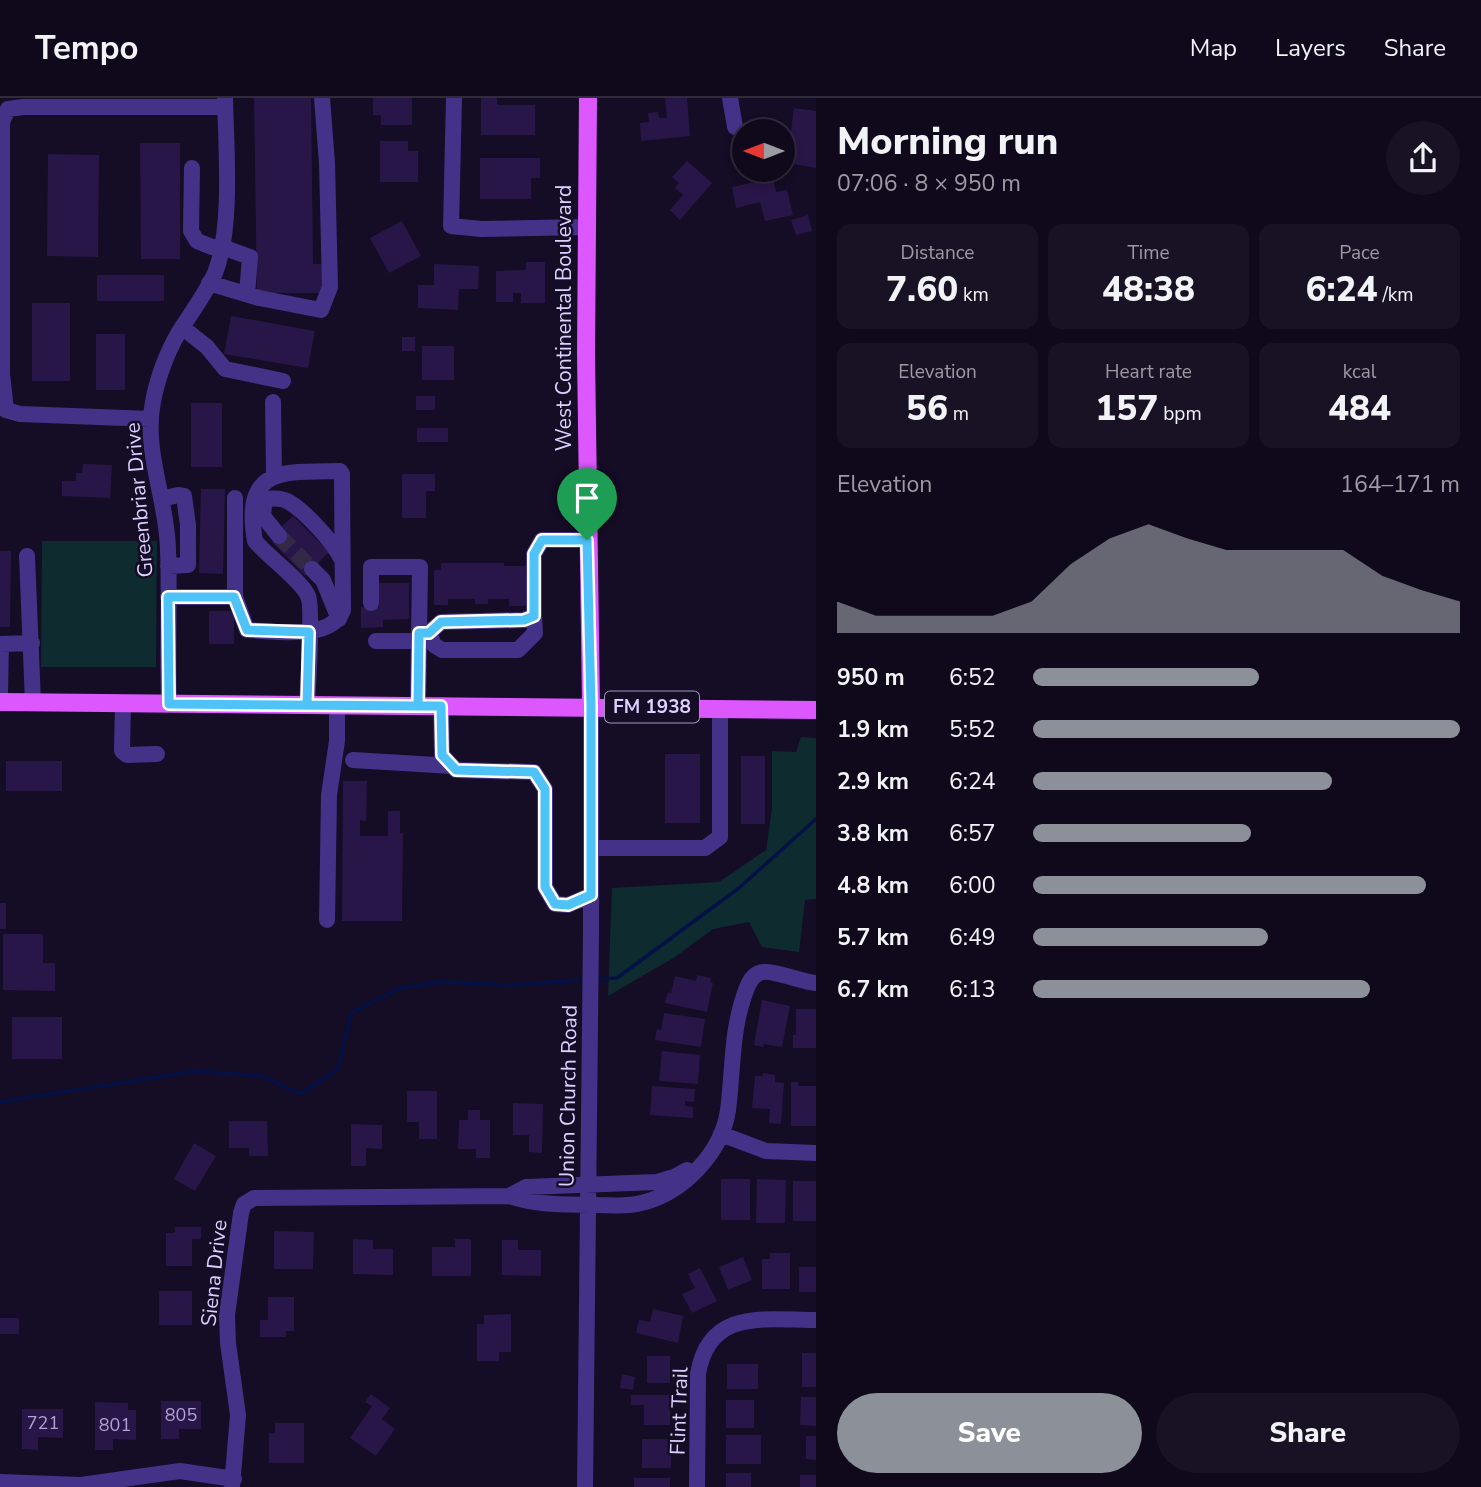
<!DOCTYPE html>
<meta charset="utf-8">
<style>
:root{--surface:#10091c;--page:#191225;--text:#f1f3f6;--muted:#9c9aa3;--line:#302a3b;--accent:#8c9099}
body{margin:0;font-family:"Nunito Sans",sans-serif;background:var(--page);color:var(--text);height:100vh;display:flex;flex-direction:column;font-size:26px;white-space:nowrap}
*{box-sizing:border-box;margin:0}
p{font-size:23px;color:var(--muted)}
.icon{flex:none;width:38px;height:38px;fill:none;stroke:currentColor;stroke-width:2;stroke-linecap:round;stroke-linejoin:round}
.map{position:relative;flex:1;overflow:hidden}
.details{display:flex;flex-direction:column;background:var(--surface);width:665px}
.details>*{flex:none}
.needle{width:46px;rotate:270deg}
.fabs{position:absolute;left:732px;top:21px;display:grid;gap:14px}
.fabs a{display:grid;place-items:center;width:63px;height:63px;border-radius:50%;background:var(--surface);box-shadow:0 4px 10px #0003,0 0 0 2px var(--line);font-size:35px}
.pin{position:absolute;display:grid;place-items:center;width:60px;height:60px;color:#fff;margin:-72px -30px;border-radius:50% 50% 50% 0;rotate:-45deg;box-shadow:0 0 7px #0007}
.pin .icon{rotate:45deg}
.round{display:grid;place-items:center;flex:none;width:74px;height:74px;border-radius:37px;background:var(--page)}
.overview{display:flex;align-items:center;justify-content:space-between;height:119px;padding:0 21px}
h1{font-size:38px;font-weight:800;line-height:52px}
.stats{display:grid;grid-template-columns:repeat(3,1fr);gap:10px;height:119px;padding:7px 21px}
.stats div{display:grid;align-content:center;border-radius:14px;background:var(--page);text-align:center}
.stats b{font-size:35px;font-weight:800}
.stats small{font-size:19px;font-weight:400}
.stats p{font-size:19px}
.chart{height:196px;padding:14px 21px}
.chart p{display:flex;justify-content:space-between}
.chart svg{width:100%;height:126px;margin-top:7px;fill:var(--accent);opacity:.7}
.button{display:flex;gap:14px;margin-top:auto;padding:14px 21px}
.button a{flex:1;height:80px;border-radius:42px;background:var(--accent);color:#fff;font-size:28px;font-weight:800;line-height:80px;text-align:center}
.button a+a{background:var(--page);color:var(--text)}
ul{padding:0 21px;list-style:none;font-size:23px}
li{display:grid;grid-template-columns:112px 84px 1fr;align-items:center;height:52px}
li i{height:18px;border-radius:9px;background:var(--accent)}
header{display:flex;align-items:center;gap:42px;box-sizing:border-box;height:98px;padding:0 35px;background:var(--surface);border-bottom:2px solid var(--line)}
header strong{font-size:33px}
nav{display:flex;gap:38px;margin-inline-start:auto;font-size:24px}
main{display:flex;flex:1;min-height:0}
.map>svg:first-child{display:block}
.green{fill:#0e2b30}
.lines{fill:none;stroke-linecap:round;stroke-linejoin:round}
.stream{stroke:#041146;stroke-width:3.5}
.building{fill:#291648}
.minor-tunnel{stroke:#332946;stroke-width:16;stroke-dasharray:16 8;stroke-linecap:butt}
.minor{stroke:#443289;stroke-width:16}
.major{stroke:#dd57ff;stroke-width:18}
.route-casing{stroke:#fff;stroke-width:14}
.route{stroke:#4fc3f7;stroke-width:9}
.labels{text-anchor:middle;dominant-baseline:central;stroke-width:5;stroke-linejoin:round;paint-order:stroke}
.number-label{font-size:18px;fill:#b0a2d1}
.shield{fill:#150c25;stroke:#a195be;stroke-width:2}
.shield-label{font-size:19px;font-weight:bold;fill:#ddd0ff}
.street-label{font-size:21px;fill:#ddd0ff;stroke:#150c25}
</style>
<header>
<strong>Tempo</strong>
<nav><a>Map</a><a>Layers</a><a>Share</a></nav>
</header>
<main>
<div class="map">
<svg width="816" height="1389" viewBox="0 0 816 1389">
<rect width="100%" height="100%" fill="#150c25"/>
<!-- green -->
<path class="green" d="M42,443H157L156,569H41Z
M801,639L816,640V801L805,802L799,854L762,849L749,824L713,831L675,859L608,898L612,790L719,784L766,752L772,711V653L796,654Z"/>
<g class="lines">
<!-- stream -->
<path class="stream" d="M601,881L617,880L739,790L816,721
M0,1004L195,973L263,978L300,996L338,971L351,915L400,890L441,884L512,887L580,882"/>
</g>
<!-- building -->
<path class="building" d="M254,0H311L313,166H322L323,195H257Z
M373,0H412V27H381V17H373Z
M481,0H497V7H535V37H481Z
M665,0H687L690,38L641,43L640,25L649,24L648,15L658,14L659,20H667Z
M794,10L816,13V70L794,66L796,56L782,54V39L790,40Z
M380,43H408V53H418V84H380Z
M140,45H180V161H141Z
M48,56L99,57L98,159L47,158Z
M480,60H540V80H531V101H480Z
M687,63L712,85L680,122L670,112L683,97L675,90L679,85L672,79Z
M773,80L776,94L787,92L793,117L765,123L760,104L736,110L732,89Z
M808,117L812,133L796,137L791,122Z
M402,123L421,158L389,175L370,140Z
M526,164H545V205H521V195H513V204H496V173L526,172Z
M434,166L479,168L478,191H459L458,212L418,210V187H434Z
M97,177H164V203H97Z
M32,205H70V283H32Z
M231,218L315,233L308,270L224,256Z
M96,236H125V292H96Z
M402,239H415V253H402Z
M422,248H454V282H422Z
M416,298H435V312H416Z
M191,305H222V369H191Z
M417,330H448V344H417Z
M83,366L112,367L110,400L62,398V383H76V375H82Z
M402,376H435V393H426V420H402Z
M201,391H225L223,476L199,475Z
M293,418L329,454L305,478L272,444L284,433L281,429Z
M0,453H11L10,529H0Z
M441,465H504V468H526V508H509V501H488V506H475V501H448V507H434V472H441Z
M378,485H409V521L383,522V529L361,530V509H379Z
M209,513H234V546H209Z
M665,656H700V725H665Z
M741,658H765V726H741Z
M6,663H62V693H6Z
M343,683H367L366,723L360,722V738H388V713H400V735H403L402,823H342Z
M0,805H6V831H0Z
M3,836H43V865H55V893L3,892Z
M697,877L711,880L710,884L713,885L707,914L665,905L668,894L671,895L675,878L696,883Z
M762,902L790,908L782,949L764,946L763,949L754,947Z
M796,911H816V950H793V937H796Z
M664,915L705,921L701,949L655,942L657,931L661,932Z
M12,919H62V961H12Z
M662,953L700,957L698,986L659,983Z
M763,975L775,977V984L784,985L781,1026L769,1025L770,1011L752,1010L755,978H763Z
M791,984H798V988H816V1028H791Z
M652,988L695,991L694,1004L685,1003V1008L693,1009V1020L650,1017Z
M407,993H437V1041H419V1024H407Z
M513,1005L543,1006L542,1055L529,1054V1037H513Z
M468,1012H480V1022H490V1060H476V1051H458L459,1022H468Z
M229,1023H267L268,1058H249V1050H229Z
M351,1026L382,1027V1051L366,1050V1068H351Z
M194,1045L216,1058L195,1093L174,1081Z
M721,1081H750V1122H721Z
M757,1081L786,1082L785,1125H756Z
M793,1083H816V1123H793Z
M175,1129H201V1141H192V1168H166V1135H175Z
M274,1133L314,1134L313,1171H274Z
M353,1141L373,1142V1151H393V1177L353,1176Z
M455,1141H471V1178H432V1149H455Z
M502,1142H518V1152H541V1178L502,1177Z
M770,1155H790V1191H762V1161H770Z
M743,1159L752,1182L728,1192L719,1169Z
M799,1169H816V1194H799Z
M700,1170L717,1203L692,1215L682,1196L695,1190L688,1176Z
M159,1193H192V1227H159Z
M268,1199H294V1233H286V1239H260V1222H268Z
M653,1211L683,1218L678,1245L636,1235L639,1222L650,1224Z
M511,1216V1254H499V1263H477V1226H484V1217Z
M0,1220H19V1236H0Z
M802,1255H816V1289H802Z
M647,1258H670V1285H647Z
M727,1266H758V1291H727Z
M622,1276L635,1279L633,1292L620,1290Z
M371,1296L390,1310L382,1321L395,1331L376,1358L350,1340L372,1308L365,1304Z
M631,1297H670V1327H644V1307H631Z
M801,1299H816V1328L800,1327Z
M726,1302H754V1330H726Z
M161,1303H201V1331H179V1341H161Z
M95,1304L128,1305V1312H136V1342L113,1341V1352H95Z
M22,1311H63V1340L38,1339V1352L22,1351Z
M275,1325H304V1365H269V1335H275Z
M726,1337H761V1366H726Z
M806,1338H816V1362L806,1361Z
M642,1341H671V1370H642Z
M726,1375H751V1389H726Z
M800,1377H816V1389H800Z
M634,1380H670V1389H634Z"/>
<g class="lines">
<!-- minor-tunnel -->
<path class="minor-tunnel" d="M279,438L312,471"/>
<!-- minor -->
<path class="minor" d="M454,0L451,128L481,131L586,129
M730,0L735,29
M192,70L191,133L197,143L212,149H222L250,159L247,196
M209,185L259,200L321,212L330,189L327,65L322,0
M182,229L207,249L225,271L283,283
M273,304L274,377
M151,321L20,316L6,312L2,276V24L8,11L23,9H225
M235,400V499
M162,401L178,397L184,398L188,427V467L168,468
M279,438L263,418L264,408L267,401C275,400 282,400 289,404C306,414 334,445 342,462
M27,458L33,604
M312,471L323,482L339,521
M168,499H235L247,532C274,533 332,543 343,512L342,376L340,373C283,374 242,368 255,443C267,458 301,482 308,498C313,507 308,591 307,607
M371,505V469H420L418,608
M419,535H429L441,524L524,522L534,518V456L542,442H587
M429,535L434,547L442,552H518L535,535L534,518
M376,543H419
M0,596L1,546L32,545
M123,605L122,653L127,657L157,656
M169,606C167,554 170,503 168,451C167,402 143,352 153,304C157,281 167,254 179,234C191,215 206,195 215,175C233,130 226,49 225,0
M441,608L442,657L456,672L534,674L545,691V789L555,806L568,807L591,797
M353,662L452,668
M591,750H705L720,739V610
M327,822L329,697L337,643V607
M721,1036L766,1053L816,1055
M509,1098L526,1089L657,1084L674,1079L687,1072
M0,1384L81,1387L180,1373L234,1381
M232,1389L238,1317L228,1245L227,1217L241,1115L244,1106L254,1100L509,1098C539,1108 567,1106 598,1107C612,1107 627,1109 641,1105C682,1096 722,1055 728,1012C733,975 731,938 743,901C746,892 749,879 759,875C769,870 801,884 816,885
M585,1389L591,834V608
M697,1389L698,1276C709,1210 765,1222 816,1222"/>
<!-- major -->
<path class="major" d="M588,0L586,256L591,608
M0,604L816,612"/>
</g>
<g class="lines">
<!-- route casing -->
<g class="route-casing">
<path id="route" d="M587,442H542L534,456V518L524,522L441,524L429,535H419L418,608L307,607L309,534L247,532L234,499H168L169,606L418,608H441L442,657L456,672L534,674L545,691V789L555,806L568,807L591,797V608L587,442"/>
</g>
<!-- route -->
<use href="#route" class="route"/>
</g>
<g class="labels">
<!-- number labels -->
<g class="number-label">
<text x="181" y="1317">805</text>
<text x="43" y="1325">721</text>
<text x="115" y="1327">801</text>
</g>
<!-- shield labels -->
<rect class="shield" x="605" y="593.5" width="94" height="31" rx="5"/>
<g class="shield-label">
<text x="652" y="609">FM 1938</text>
</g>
<!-- street labels -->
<g class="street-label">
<text transform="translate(564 220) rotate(-90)">West Continental Boulevard</text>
<text transform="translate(139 402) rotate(-95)">Greenbriar Drive</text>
<text transform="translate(568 998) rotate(-89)">Union Church Road</text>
<text transform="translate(214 1175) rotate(-84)">Siena Drive</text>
<text transform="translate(679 1313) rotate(-88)">Flint Trail</text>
</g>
</g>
</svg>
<div class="fabs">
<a><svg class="needle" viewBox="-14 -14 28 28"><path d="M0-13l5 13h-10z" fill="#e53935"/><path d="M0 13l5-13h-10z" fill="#9c9aa3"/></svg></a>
</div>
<div class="pin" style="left:587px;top:442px;background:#1e9e55"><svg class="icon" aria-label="arrive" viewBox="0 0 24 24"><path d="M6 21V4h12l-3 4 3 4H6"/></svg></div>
</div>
<section class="details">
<div class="overview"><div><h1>Morning run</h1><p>07:06 · 8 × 950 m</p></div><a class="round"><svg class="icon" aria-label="share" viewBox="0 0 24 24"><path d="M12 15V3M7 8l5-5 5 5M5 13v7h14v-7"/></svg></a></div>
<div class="stats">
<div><p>Distance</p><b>7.60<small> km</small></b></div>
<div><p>Time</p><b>48:38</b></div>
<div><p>Pace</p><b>6:24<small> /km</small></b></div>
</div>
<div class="stats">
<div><p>Elevation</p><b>56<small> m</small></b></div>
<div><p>Heart rate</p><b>157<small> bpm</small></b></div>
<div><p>kcal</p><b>484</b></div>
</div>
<div class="chart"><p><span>Elevation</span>164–171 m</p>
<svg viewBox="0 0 160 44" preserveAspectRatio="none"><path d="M0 44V33L10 38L20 38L30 38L40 38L50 33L60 20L70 11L80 6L90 11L100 15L110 15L120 15L130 15L140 24L150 29L160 33V44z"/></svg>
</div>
<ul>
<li><b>950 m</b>6:52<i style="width:53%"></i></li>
<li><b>1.9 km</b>5:52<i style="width:100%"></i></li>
<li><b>2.9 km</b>6:24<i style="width:70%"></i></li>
<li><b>3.8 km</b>6:57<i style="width:51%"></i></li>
<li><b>4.8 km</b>6:00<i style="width:92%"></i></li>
<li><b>5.7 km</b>6:49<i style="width:55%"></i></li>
<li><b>6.7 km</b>6:13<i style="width:79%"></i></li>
</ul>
<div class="button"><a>Save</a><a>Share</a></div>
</section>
</main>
